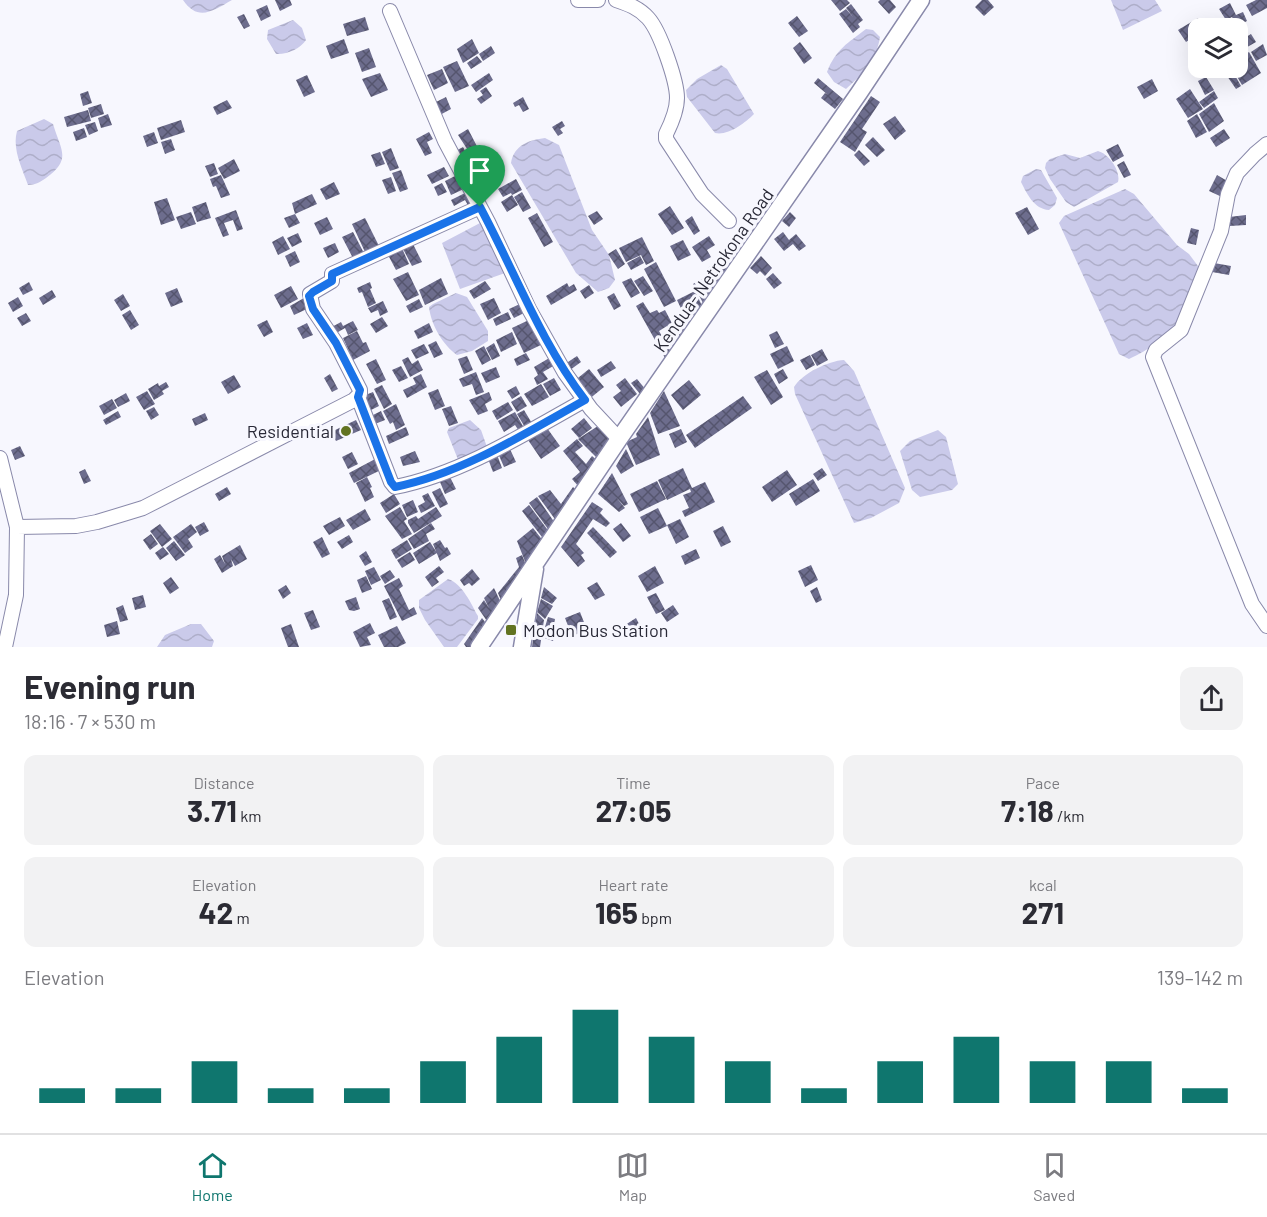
<!DOCTYPE html>
<meta charset="utf-8">
<style>
:root{--surface:#fff;--page:#f2f2f3;--text:#2b2b33;--muted:#7c7c81;--line:#e1e1e2;--accent:#0f766e}
body{margin:0;font-family:Barlow,sans-serif;background:var(--page);color:var(--text);height:100vh;display:flex;flex-direction:column;font-size:22px;white-space:nowrap}
*{box-sizing:border-box;margin:0}
p{font-size:20px;color:var(--muted)}
.icon{flex:none;width:33px;height:33px;fill:none;stroke:currentColor;stroke-width:2;stroke-linecap:round;stroke-linejoin:round}
.map{position:relative;height:647px;overflow:hidden}
.sheet{display:flex;flex-direction:column;background:var(--surface);flex:1}
.sheet>*{flex:none}
.tools{position:absolute;left:1188px;top:18px;display:grid;gap:12px}
.tools a{display:grid;place-items:center;width:60px;height:60px;border-radius:12px;background:var(--surface);box-shadow:0 6px 24px #0002;font-size:30px}
.pin{position:absolute;display:grid;place-items:center;width:51px;height:51px;color:#fff;margin:-62px -26px;border-radius:50% 50% 50% 0;rotate:-45deg;box-shadow:0 0 6px #0007}
.pin .icon{rotate:45deg}
.round{display:grid;place-items:center;flex:none;width:63px;height:63px;border-radius:12px;background:var(--page)}
.head{display:flex;align-items:center;justify-content:space-between;height:102px;padding:0 24px}
h1{font-size:33px;font-weight:700;line-height:45px}
.stats{display:grid;grid-template-columns:repeat(3,1fr);gap:9px;height:102px;padding:6px 24px}
.stats div{display:grid;align-content:center;border-radius:12px;background:var(--page);text-align:center}
.stats b{font-size:30px;font-weight:700}
.stats small{font-size:16px;font-weight:400}
.stats p{font-size:16px}
.chart{height:168px;padding:12px 24px}
.chart p{display:flex;justify-content:space-between}
.chart svg{width:100%;height:108px;margin-top:6px;stroke:var(--accent);stroke-width:6}
.menu{display:flex;justify-content:space-around;align-items:center;height:84px;border-top:2px solid var(--line);background:var(--surface);font-size:16px;color:var(--muted)}
.menu a{display:grid;justify-items:center;gap:3px}
.menu .on{color:var(--accent)}
.map>svg:first-child{display:block}
.water{fill:url(#water-waves)}
.building{fill:url(#building-cross-hatch)}
.lines{fill:none;stroke-linecap:round;stroke-linejoin:round}
.minor-casing{stroke:#8989aa;stroke-width:16}
.major-casing{stroke:#8989aa;stroke-width:19}
.minor{stroke:#fff;stroke-width:14}
.major{stroke:#fff;stroke-width:16}
.route-casing{stroke:#fff;stroke-width:12}
.route{stroke:#1a73e8;stroke-width:8}
.poi-dot{fill:#627321;stroke:#f7f7fe;stroke-width:2}
.labels{text-anchor:middle;dominant-baseline:central;stroke-width:6;stroke-linejoin:round;paint-order:stroke}
.street-label{font-size:18px;fill:#292937;stroke:#f7f7fe}
.poi-label{font-size:18px;fill:#292937;stroke:#f7f7fe;text-anchor:end}
</style>
<div class="map">
<svg width="1267" height="647" viewBox="0 0 1267 647">
<defs>
<pattern id="water-waves" width="16" height="10" patternUnits="userSpaceOnUse" patternTransform="scale(1.5)"><rect width="16" height="10" fill="#cacaea"/><path d="M0 5q4-4 8 0t8 0" fill="none" stroke="#aeaec9"/></pattern>
<pattern id="building-cross-hatch" width="8" height="8" patternUnits="userSpaceOnUse" patternTransform="scale(1.5)"><rect width="8" height="8" fill="#6d6d8d"/><path d="M0 0l8 8M0 8l8-8" fill="none" stroke="#55556e"/></pattern>
</defs>
<rect width="100%" height="100%" fill="#f7f7fe"/>
<!-- water -->
<path class="water" d="M183,0H232C213,11 198,22 183,0Z
M1111,0H1155L1162,11L1123,30Z
M293,20L302,28L306,40C300,49 286,55 276,54L267,39L268,30Z
M866,29L873,30L880,37C877,58 862,75 846,89L834,82L827,72C836,49 848,43 866,29Z
M721,65L727,69L754,114C745,123 728,136 715,133L687,97L686,90L697,79Z
M44,119L53,124C61,151 72,159 46,178C40,182 36,185 28,185C22,168 12,149 17,131Z
M545,138L559,145L592,230L609,255L615,280L609,288L598,292L576,273L511,163C514,145 529,140 545,138Z
M1098,151C1109,154 1121,171 1118,182L1074,207L1066,202L1050,179L1045,168L1046,163L1050,159L1065,154L1080,158Z
M1036,169L1041,170L1057,198L1055,205L1049,210C1034,209 1027,194 1021,182L1023,176Z
M1125,189L1134,194L1177,245L1189,254L1201,270C1195,286 1190,304 1181,318C1170,337 1148,350 1129,359L1119,354L1059,223L1064,216Z
M480,223L511,271L460,289L442,243Z
M456,293L467,297L488,331V341L472,351L457,355C443,345 431,325 429,307L433,304Z
M844,360L854,371L905,488L899,503L871,518L854,523L795,394L794,387C803,373 828,361 844,360Z
M470,420L481,430L487,447L459,462L447,432L449,428Z
M938,430L946,437L958,484L952,490L920,497L912,490L900,451L910,441Z
M448,579C463,584 471,604 478,616V619L457,647H444L425,620L419,608V600Z
M191,624H201L214,641L212,647H157L165,635Z"/>
<!-- building -->
<path class="building" d="M275,0H290L292,5L280,11Z
M831,0H847L850,3L840,11Z
M880,0H890L896,7L889,14L878,2Z
M982,0H988L994,7L984,16L975,7Z
M1256,0H1267V8L1252,16L1246,5Z
M1230,3L1236,15L1243,12L1247,21L1237,26L1232,17L1226,20L1219,9Z
M851,4L863,20L858,24L860,27L853,33L839,14L846,9L853,17L846,8Z
M267,5L271,16L261,21L256,10Z
M244,14L250,26L244,29L237,17Z
M797,16L808,31L799,37L788,23Z
M365,17L369,30L347,36L343,24Z
M1198,18L1204,28H1198V34L1186,42L1178,30Z
M1251,34L1256,42L1242,50L1238,42Z
M344,39L349,53L331,59L326,46Z
M472,39L479,53L463,63L457,49Z
M800,42L812,58L804,64L793,48Z
M1263,44L1267,55L1256,61L1251,52Z
M491,46L495,53L483,61L479,54Z
M369,48L376,67L362,72L355,53Z
M1249,52L1261,73L1242,85L1232,68H1238V59Z
M477,56L482,62L471,69L467,63Z
M457,61L469,86L455,92L443,67Z
M442,69L448,83L434,90L427,75Z
M1233,72L1241,86L1236,89L1227,76Z
M380,73L388,90L371,97L362,79Z
M489,73L493,80L476,92L471,85Z
M307,75L315,92L304,97L296,80Z
M1206,77L1214,90L1205,95L1198,81Z
M818,78L843,99L835,109L821,98L825,93L828,95L814,83Z
M1152,79L1158,91L1144,99L1137,87Z
M486,87L492,96L481,104L477,99L483,95L480,91Z
M1190,89L1203,109L1188,118L1176,99Z
M88,91L92,103L83,106L80,94Z
M1214,91L1218,98L1204,108L1199,102Z
M871,96L880,102L862,129L867,132L855,152L840,142Z
M446,97L451,109L438,116L432,104Z
M523,97L529,109L523,112L519,105L515,107L513,103Z
M227,100L232,108L217,115L213,107Z
M1214,103L1224,121L1209,132L1199,114Z
M101,104L104,114L91,118L88,108Z
M88,110L91,121L67,127L64,117Z
M108,114L112,125L101,128L98,118Z
M1197,114L1207,132L1196,138L1187,121Z
M895,116L906,131L895,140L883,124Z
M181,120L185,132L161,140L157,128Z
M562,121L565,126L560,129L563,133L558,136L552,127Z
M95,122L98,131L89,135L85,125Z
M84,128L87,137L76,141L73,132Z
M468,129L481,154L473,158L458,135Z
M1224,129L1230,138L1216,147L1210,138Z
M154,132L158,143L147,147L143,136Z
M429,132L433,139L427,142L432,153L425,156L416,139Z
M873,137L885,150L877,157L865,145Z
M171,139L175,150L165,154L161,142Z
M1118,144L1124,156L1113,162L1106,150Z
M463,147L470,160L462,165L454,152Z
M391,148L399,168L390,171L382,152Z
M859,150L870,161L864,166L854,155Z
M380,152L385,164L376,167L371,155Z
M480,156L486,166L469,176L463,166Z
M234,159L240,171L224,179L218,168Z
M1124,161L1131,175L1124,178L1117,165Z
M214,163L218,174L210,177L205,166Z
M444,167L449,176L432,184L427,175Z
M401,170L408,189L400,192L392,173Z
M489,170L493,178L478,187L473,178Z
M459,174L466,188L451,195L445,181Z
M221,175L230,195L221,198L216,186L213,187L210,179Z
M1217,175L1229,182L1222,197L1209,191Z
M391,177L396,191L388,194L382,180Z
M516,179L522,190L512,195L511,193L503,197L498,189Z
M334,182L340,194L326,200L320,189Z
M442,183L447,192L438,196L434,187Z
M469,191L475,204L469,207L465,200L454,206L451,200Z
M522,192L531,208L523,212L514,197Z
M312,194L317,204L295,214L300,223L289,228L284,218L295,214L292,203Z
M512,195L518,205L507,212L501,202Z
M167,198L175,220L161,225L154,202Z
M206,202L211,218L197,222L192,207Z
M670,206L684,228L672,235L658,214Z
M1027,207L1039,229L1028,235L1015,213Z
M236,210L243,229L237,231L233,220L224,223L229,235L223,237L215,218Z
M597,211L603,219L594,225L588,216Z
M191,212L196,224L181,229L176,217Z
M790,212L796,218L789,227L782,221Z
M537,213L553,242L544,247L528,218Z
M1246,215V225L1230,226L1229,217Z
M692,216L700,231L694,235L685,221Z
M327,217L333,229L320,235L314,223Z
M365,218L379,246L365,252L352,224Z
M1191,228L1199,230L1196,245L1187,243Z
M353,232L366,257L355,262L342,237Z
M783,232L789,240L796,234L806,246L799,251L793,244L784,251L774,239Z
M298,233L302,242L292,247L287,238Z
M283,236L290,249L278,255L272,242Z
M709,236L715,245L707,250L711,257L702,262L692,247Z
M642,237L654,261L646,265L641,255L626,262L619,248Z
M683,240L691,255L678,261L670,246Z
M412,242L422,262L412,266L402,247Z
M335,243L339,252L328,258L323,248Z
M401,246L409,264L396,270L387,253Z
M616,249L625,264L618,269L608,254Z
M295,251L300,262L290,267L285,256Z
M640,256L644,263L631,270L627,263Z
M719,256L730,268L715,287L705,272Z
M761,256L772,268L765,276L760,271L757,274L750,268Z
M656,262L676,301L664,307L644,269Z
M1214,263L1231,266L1229,275L1212,272Z
M408,272L419,295L406,301L393,279Z
M773,273L782,283L774,289L766,279Z
M643,276L653,291L644,296L634,281Z
M707,276L715,290L703,303L693,284Z
M441,278L448,294L425,305L419,290Z
M631,278L640,293L631,298L622,282Z
M485,281L491,289L474,299L469,291Z
M29,282L33,290L23,295L19,288Z
M370,282L372,288L370,289L376,303L368,307L362,292L359,293L357,288Z
M567,283L569,287L574,284L577,290L551,305L546,296Z
M589,285L594,293L585,299L580,291Z
M291,286L298,299L281,308L274,295Z
M177,288L183,302L171,307L165,293Z
M52,290L56,297L43,305L39,298Z
M695,291L704,310L686,319L677,300Z
M614,293L621,306L614,310L607,297Z
M123,294L130,306L121,311L114,300Z
M18,297L23,306L13,312L8,303Z
M304,298L309,308L294,315L290,306Z
M494,298L501,313L488,320L480,304Z
M419,299L423,307L410,313L406,306Z
M383,301L388,312L380,316L378,310L371,313L368,308Z
M643,302L650,313L657,310L659,313L665,310L674,327L669,330L667,326L659,331L672,354L665,358L636,306Z
M522,303L526,312L514,318L509,309Z
M130,310L139,325L131,330L122,315Z
M508,312L511,319L496,326L493,319Z
M26,313L31,321L22,326L17,318Z
M382,317L388,326L376,333L370,324Z
M531,319L543,344L524,353L512,328Z
M267,320L273,332L264,337L257,325Z
M353,321L358,330L348,335L345,328L333,335L330,328L341,322L343,326Z
M307,323L313,335L303,339L297,328Z
M429,323L433,332L418,339L414,331Z
M681,324L688,336L679,341L672,329Z
M357,331L363,343L366,342L370,351L353,360L343,338Z
M777,331L784,344L775,348L769,335Z
M512,332L517,344L501,352L496,340Z
M436,341L443,354L434,358L428,345Z
M494,343L500,356L492,360L486,348Z
M424,344L429,353L416,359L411,350Z
M484,346L491,360L482,365L475,351Z
M787,346L794,361L778,369L770,354Z
M822,349L828,360L817,366L811,355Z
M526,353L530,360L517,366L514,359Z
M810,355L815,365L806,370L800,360Z
M467,356L473,370L464,374L458,359Z
M577,356L581,362L570,370L565,364Z
M408,357L412,364L418,360L423,370L410,377L402,360Z
M551,357L555,365L543,372L548,379L537,385L534,378L538,375L534,367Z
M376,359L386,380L377,384L366,364Z
M611,361L616,368L601,377L597,370Z
M401,366L408,378L399,382L392,370Z
M496,367L500,377L486,383L481,373Z
M589,369L604,387L588,400L573,382Z
M783,369L788,378L779,384L774,374Z
M767,370L783,397L771,405L754,377Z
M476,372L484,392L476,395L472,384L463,387L459,379Z
M330,374L338,389L332,392L324,378Z
M421,374L427,387L407,398L403,390L416,384L413,378Z
M234,375L241,387L228,394L221,382Z
M554,378L561,390L550,396L543,384Z
M625,378L637,394L621,407L613,397L621,391L616,385Z
M637,379L646,390L640,394L631,383Z
M689,380L701,395L683,410L671,395Z
M166,382L169,387L162,391L164,394L154,400L148,389L158,383L159,386Z
M541,384L549,397L532,406L524,394Z
M382,385L392,404L384,409L374,389Z
M516,386L520,394L512,399L507,391Z
M438,389L445,406L435,410L428,393Z
M147,391L155,404L144,410L136,397Z
M664,391L680,426L658,434L650,413Z
M373,392L379,406L369,411L363,396Z
M489,392L492,400L485,404L488,411L478,415L469,400Z
M126,393L130,401L118,407L114,400Z
M521,396L527,406L517,412L511,402Z
M743,396L752,408L695,448L686,435Z
M112,399L117,408L104,415L99,406Z
M508,402L513,410L497,420L492,411Z
M396,404L405,425L396,430L393,422L390,424L383,411Z
M451,406L458,423L449,426L442,409Z
M154,407L159,415L151,420L146,411Z
M524,410L533,425L526,429L517,414Z
M118,411L121,417L106,425L103,420Z
M381,411L385,420L375,424L371,416Z
M515,412L524,428L519,431L515,425L504,432L498,421Z
M205,413L208,420L195,426L192,419Z
M648,417L660,455L636,465L626,442L637,437L636,434Z
M584,418L592,428L579,438L571,429Z
M356,420L361,430L336,441L331,432Z
M601,424L615,440L600,461L578,439Z
M406,427L409,435L389,444L386,436Z
M547,428L560,446L541,459L528,440Z
M681,429L687,442L675,448L669,434Z
M577,439L583,446L575,452L586,464L592,456L599,462L579,487L572,479L580,472L563,451Z
M20,446L25,456L15,460L11,450Z
M509,447L516,462L504,467L497,451Z
M626,449L634,466L621,474L616,466Z
M415,451L420,462L403,466L400,457Z
M352,452L358,464L348,469L342,457Z
M496,452L502,468L493,472L487,456Z
M377,458L383,469L354,483L349,473Z
M683,468L692,488L705,482L715,502L685,517L682,511L689,508L683,495L691,492L690,489L667,500L658,480Z
M822,468L827,475L818,481L813,474Z
M85,469L91,481L84,484L79,472Z
M787,470L797,485L772,502L762,487Z
M612,473L628,504L624,506L616,497L625,508L619,512L598,494Z
M367,477L372,487L370,488L374,497L365,502L356,483Z
M450,477L456,489L445,494L440,482Z
M813,479L820,491L796,506L789,494Z
M657,481L666,499L639,512L630,494Z
M227,487L231,494L219,501L215,494Z
M573,487L580,493L560,526L538,496L550,490L561,504Z
M440,488L448,504L440,508L432,492Z
M428,493L435,506L421,513L418,506L425,502L422,496Z
M394,494L400,504L386,513L380,503Z
M537,497L557,526L551,533L529,503Z
M413,500L418,512L407,517L402,505Z
M592,502L603,509L600,513L610,523L606,527L593,519L576,544L584,553L581,555L585,561L578,567L561,547Z
M529,505L550,533L545,541L522,511Z
M400,507L407,519L404,521L412,534L402,539L385,516Z
M436,507L442,516L414,533L408,523V520L416,516L418,519Z
M658,508L667,526L649,534L640,517Z
M365,509L371,520L353,530L346,520Z
M340,517L345,526L329,535L323,526Z
M680,519L689,537L676,544L667,525Z
M204,522L209,531L200,536L195,527Z
M431,523L435,529L426,534L429,541L414,549L408,539Z
M621,523L631,536L623,542L613,529Z
M160,524L172,539L162,547L150,531Z
M191,524L197,532L188,539L193,547L185,553L173,537Z
M723,526L731,542L721,547L713,531Z
M593,527L617,552L610,558L587,533Z
M533,528L544,542L528,569L517,541Z
M151,534L158,544L150,550L143,540Z
M349,535L353,542L342,549L337,542Z
M322,537L330,554L322,558L313,542Z
M407,540L412,549L396,559L391,550Z
M440,540L445,548L447,547L451,554L440,561L433,544Z
M174,541L185,555L176,561L166,548Z
M430,542L437,553L419,564L413,553Z
M240,545L247,559L235,566L231,559L233,566L222,573L214,559L220,555L225,564L222,556Z
M163,547L169,554L160,560L155,553Z
M696,549L700,558L685,565L681,556Z
M366,551L372,562L365,566L359,556Z
M410,552L415,560L402,568L397,560Z
M522,555L528,570L502,603L498,593L519,567L516,558Z
M811,565L818,580L805,587L798,571Z
M439,566L444,572L436,578L439,582L432,587L425,577Z
M655,566L664,583L647,592L638,576Z
M374,567L381,580L371,585L365,571Z
M472,569L480,579L472,586L469,583L464,586L460,580Z
M390,570L395,577L385,584L380,576Z
M366,576L372,589L362,593L357,580Z
M171,577L179,588L170,594L163,583Z
M399,578L403,586L399,589L409,610L414,607L417,614L402,621L384,586Z
M597,582L605,595L595,600L587,588Z
M286,585L291,593L283,599L278,590Z
M544,587L557,598L552,604L541,598Z
M817,587L822,600L816,603L810,591Z
M494,588L502,605L489,624L478,608L484,600L489,608L484,598Z
M656,593L665,610L656,614L647,597Z
M143,595L146,607L135,610L132,598Z
M356,597L360,609L354,611L349,610L345,601Z
M389,598L397,617L390,620L382,601Z
M541,599L553,606L545,619L537,612Z
M123,605L128,620L120,622L116,608Z
M673,605L679,614L667,622L661,613Z
M313,610L320,627L311,630L304,613Z
M580,612L587,630L572,636L565,618Z
M537,613L544,620L540,647H532Z
M548,617L555,619L554,624L557,625L553,641L542,637Z
M482,618L488,626L474,647H466L464,644Z
M636,618L640,626L627,634L622,627Z
M117,621L120,634L107,637L104,625Z
M370,623L375,633L367,637L371,645L360,647L353,632Z
M291,624L299,647H288L281,628Z
M397,626L406,643L398,647H384L378,635Z"/>
<g class="lines">
<!-- minor casing -->
<g class="minor-casing">
<path id="minor" d="M578,0H598
M616,0C628,4 639,8 648,18C660,31 677,81 677,98C677,110 671,124 666,134V139L702,194L729,221
M390,11L445,141L488,222L529,309L565,373L591,409L619,439
M1267,144L1255,154L1237,173L1228,194L1221,231L1181,330L1156,350L1153,357L1252,604L1267,626
M358,397L391,482L395,487C461,474 526,433 585,400
M0,458L17,527L16,595L5,647
M17,527L76,526L97,522L143,508L354,400L360,394V390L336,343L313,309L310,294L332,281V274L480,207"/>
</g>
<!-- major casing -->
<g class="major-casing">
<path id="major" d="M479,647L619,439L859,93L921,0
M522,647L535,569"/>
</g>
<!-- minor -->
<use href="#minor" class="minor"/>
<!-- major -->
<use href="#major" class="major"/>
</g>
<g class="lines">
<!-- route casing -->
<g class="route-casing">
<path id="route" d="M480,207C515,272 540,341 585,400C526,433 461,474 395,487L391,482L358,397L360,390L336,343L313,309L309,296L313,292L332,281V274Z"/>
</g>
<!-- route -->
<use href="#route" class="route"/>
</g>
<!-- markers -->
<g class="poi-dot">
<circle cx="346" cy="431" r="6"/>
<rect x="505" y="624" width="12" height="12" rx="3"/>
</g>
<g class="labels">
<!-- street labels -->
<g class="street-label">
<text transform="translate(713 270) rotate(-55)">Kendua- Netrokona Road</text>
</g>
<!-- poi labels -->
<g class="poi-label">
<text x="334" y="431">Residential</text>
<text x="523" y="630" text-anchor="start">Modon Bus Station</text>
</g>
</g>
</svg>
<div class="tools">
<a><svg class="icon" aria-label="layers" viewBox="0 0 24 24"><path d="M12 4l9 5-9 5-9-5zM3 14l9 5 9-5"/></svg></a>
</div>
<div class="pin" style="left:480px;top:207px;background:#1e9e55"><svg class="icon" aria-label="arrive" viewBox="0 0 24 24"><path d="M6 21V4h12l-3 4 3 4H6"/></svg></div>
</div>
<section class="sheet">
<div class="head"><div><h1>Evening run</h1><p>18:16 · 7 × 530 m</p></div><a class="round"><svg class="icon" aria-label="share" viewBox="0 0 24 24"><path d="M12 15V3M7 8l5-5 5 5M5 13v7h14v-7"/></svg></a></div>
<div class="stats">
<div><p>Distance</p><b>3.71<small> km</small></b></div>
<div><p>Time</p><b>27:05</b></div>
<div><p>Pace</p><b>7:18<small> /km</small></b></div>
</div>
<div class="stats">
<div><p>Elevation</p><b>42<small> m</small></b></div>
<div><p>Heart rate</p><b>165<small> bpm</small></b></div>
<div><p>kcal</p><b>271</b></div>
</div>
<div class="chart"><p><span>Elevation</span>139–142 m</p>
<svg viewBox="0 0 160 44" preserveAspectRatio="none"><path d="M5 44V38M15 44V38M25 44V27M35 44V38M45 44V38M55 44V27M65 44V17M75 44V6M85 44V17M95 44V27M105 44V38M115 44V27M125 44V17M135 44V27M145 44V27M155 44V38"/></svg>
</div>
</section>
<nav class="menu">
<a class="on"><svg class="icon" aria-label="home" viewBox="0 0 24 24"><path d="M3 11l9-7 9 7M6 9v11h12V9"/></svg>Home</a>
<a><svg class="icon" aria-label="map" viewBox="0 0 24 24"><path d="M3 6l6-2 6 2 6-2v14l-6 2-6-2-6 2zM9 4v14M15 6v14"/></svg>Map</a>
<a><svg class="icon" aria-label="saved" viewBox="0 0 24 24"><path d="M7 4h10v16l-5-4-5 4z"/></svg>Saved</a>
</nav>
